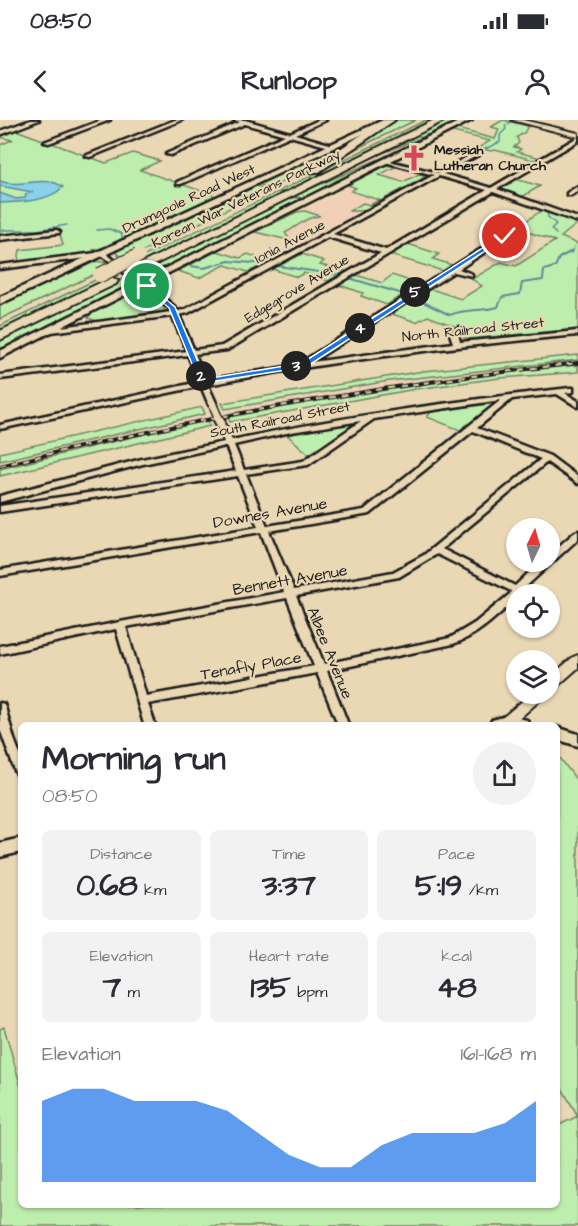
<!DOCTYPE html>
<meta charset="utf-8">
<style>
:root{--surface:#fff;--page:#f2f2f3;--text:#2b2b33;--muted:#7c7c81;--accent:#1a73e8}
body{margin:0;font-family:"Architects Daughter",sans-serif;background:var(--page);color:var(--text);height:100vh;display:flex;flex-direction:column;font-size:22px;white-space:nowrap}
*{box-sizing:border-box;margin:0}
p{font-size:20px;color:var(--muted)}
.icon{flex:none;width:33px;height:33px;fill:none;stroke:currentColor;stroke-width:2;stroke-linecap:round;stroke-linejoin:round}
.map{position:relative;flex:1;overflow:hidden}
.sheet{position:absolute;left:18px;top:602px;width:542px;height:486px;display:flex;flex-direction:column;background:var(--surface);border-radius:9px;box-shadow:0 2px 4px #0004}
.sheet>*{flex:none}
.needle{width:39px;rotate:5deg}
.buttons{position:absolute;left:506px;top:398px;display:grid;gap:12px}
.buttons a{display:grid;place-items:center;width:54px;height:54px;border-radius:50%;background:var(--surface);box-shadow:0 2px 4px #0004;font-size:30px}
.pin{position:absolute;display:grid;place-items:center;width:51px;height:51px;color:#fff;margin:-26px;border:3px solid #fff;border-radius:50%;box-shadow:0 2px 6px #0007}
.km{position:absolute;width:30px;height:30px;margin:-15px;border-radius:50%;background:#222;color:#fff;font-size:16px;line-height:30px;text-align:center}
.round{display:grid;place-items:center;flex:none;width:63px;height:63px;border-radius:32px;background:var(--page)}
.head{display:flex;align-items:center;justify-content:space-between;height:102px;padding:0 24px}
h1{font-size:33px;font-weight:700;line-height:45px}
.stats{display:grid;grid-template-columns:repeat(3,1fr);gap:9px;height:102px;padding:6px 24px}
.stats div{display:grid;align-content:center;border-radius:9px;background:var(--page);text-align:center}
.stats b{font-size:30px;font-weight:700}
.stats small{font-size:16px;font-weight:400}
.stats p{font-size:16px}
.chart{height:168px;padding:12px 24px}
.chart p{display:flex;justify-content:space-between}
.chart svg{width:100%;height:108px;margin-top:6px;fill:var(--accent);opacity:.7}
.status{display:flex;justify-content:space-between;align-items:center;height:42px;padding:0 30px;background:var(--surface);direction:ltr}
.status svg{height:16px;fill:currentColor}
header{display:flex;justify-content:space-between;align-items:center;height:78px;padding:0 24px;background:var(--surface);font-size:27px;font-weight:700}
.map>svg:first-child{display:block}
.built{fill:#f0d1b7}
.green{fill:#beeead;stroke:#6d8564;stroke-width:1.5}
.water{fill:#88d1e9;stroke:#5d8997;stroke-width:1.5}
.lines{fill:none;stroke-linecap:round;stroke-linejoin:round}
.stream-far1{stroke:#5d8997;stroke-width:1.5}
.stream{stroke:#5d8997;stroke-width:2}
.minor-casing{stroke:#1c1c1c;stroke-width:5}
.tertiary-casing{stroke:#1c1c1c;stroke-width:4}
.secondary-casing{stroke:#1c1c1c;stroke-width:5}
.motorway-casing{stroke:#1c1c1c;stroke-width:4}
.minor{fill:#ead8b5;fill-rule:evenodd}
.tertiary{fill:#ead8b5;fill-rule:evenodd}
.secondary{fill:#ead8b5;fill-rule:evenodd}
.motorway{fill:#ead8b5;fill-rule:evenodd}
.rail-casing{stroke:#1c1c1c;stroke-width:4}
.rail{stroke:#ead8b5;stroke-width:2;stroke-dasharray:6;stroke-linecap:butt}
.minor-bridge-far1-casing{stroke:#1c1c1c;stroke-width:10;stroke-linecap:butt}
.minor-bridge-casing{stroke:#1c1c1c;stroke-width:13;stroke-linecap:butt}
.motorway-bridge-casing{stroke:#1c1c1c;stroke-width:16;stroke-linecap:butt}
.minor-bridge-far1{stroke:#ead8b5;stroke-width:7}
.minor-bridge{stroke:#ead8b5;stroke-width:9}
.motorway-bridge{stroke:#ead8b5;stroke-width:14}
.route{fill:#1a73e8;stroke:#fff;stroke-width:1.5}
.labels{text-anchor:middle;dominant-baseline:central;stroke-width:4.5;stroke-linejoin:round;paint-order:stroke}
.far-poi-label{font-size:14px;font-weight:bold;fill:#1c1c1c;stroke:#ead8b5;text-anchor:start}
.far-street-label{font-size:14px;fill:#1c1c1c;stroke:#ead8b5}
.street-label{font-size:16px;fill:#1c1c1c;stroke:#ead8b5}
</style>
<div class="status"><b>08:50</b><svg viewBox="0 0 49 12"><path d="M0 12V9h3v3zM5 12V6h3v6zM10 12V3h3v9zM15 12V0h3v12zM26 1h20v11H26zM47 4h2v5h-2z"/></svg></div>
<header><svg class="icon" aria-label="back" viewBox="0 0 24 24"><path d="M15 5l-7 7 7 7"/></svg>Runloop<svg class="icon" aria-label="person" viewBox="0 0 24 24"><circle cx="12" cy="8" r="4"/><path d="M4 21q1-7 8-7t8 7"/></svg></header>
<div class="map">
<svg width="578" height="1106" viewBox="0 0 578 1106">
<rect width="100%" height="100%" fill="#ead8b5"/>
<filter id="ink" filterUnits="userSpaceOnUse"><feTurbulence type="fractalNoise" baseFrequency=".0167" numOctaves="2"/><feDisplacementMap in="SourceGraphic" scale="12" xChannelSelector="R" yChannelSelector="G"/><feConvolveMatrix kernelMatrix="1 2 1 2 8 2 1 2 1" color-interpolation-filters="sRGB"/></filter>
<g filter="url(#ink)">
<!-- built -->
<path class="built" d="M387,45L427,56L301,124L258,113L312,84H318L340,73L336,71Z
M578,240V245L425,261L227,294L225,289L389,261Z
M205,294L207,299L0,349V341Z"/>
<!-- green -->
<path class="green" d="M394,0H416L339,37Z
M426,0H437L287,73L279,71Z
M447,0H463L364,41Z
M503,0L528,6L524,13L517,17L519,23L514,27L521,29L517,32L541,38L537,41L495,30L491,31L478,28L490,21L453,12L457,9L495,19L499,9L491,7Z
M13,9L106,43L133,33L160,41L140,50L216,76L110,126L93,130L95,132L92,134L18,142L20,130L63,125L59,110L0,116V25L12,20L0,17V14Z
M370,11L330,39L270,68L258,64Z
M411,25L304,79L294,76Z
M387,45L395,47L379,55L403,62L419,54L427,56L362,91H349L363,83L370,85L379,80L351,71L356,68L348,65Z
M515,59L540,66L522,77L499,69Z
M256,66L268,69L125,140L114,131Z
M277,72L285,74L135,147L130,143Z
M292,77L304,80L149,158L139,151Z
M544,89L578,103L561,117L578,124V209L468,219L462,216L464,210L428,196L416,202L392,194L431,169L461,179L482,166L472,159L501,142L516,146L555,121L519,109L520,105Z
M305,91L320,96C307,96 297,107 285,113L288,117L284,119L255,112L297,92Z
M408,124L439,134L433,139L452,145L443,151L390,135Z
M217,131L240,138L248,134L270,142L248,152L225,145L199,158L178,151Z
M302,134L324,141L320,145L346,151L328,161L304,153L297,157L272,149Z
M93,141L103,142L110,147L0,199V185Z
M114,151L119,155L0,214V206Z
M356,155L382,163L392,155L419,164L387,185L361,176L363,173L339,165Z
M124,158L132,165L0,232V221Z
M139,169L164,187L165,193L100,202L88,198L91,193Z
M578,235V240L389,261L225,289L222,283L424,251Z
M578,245V252L500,258L416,269L230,302L227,294L425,261Z
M489,284H492L493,287L460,310L427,297L431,292Z
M202,287L205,294L0,341V333Z
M207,299L210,306L0,356V349Z
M347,303L355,305L310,335L287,315Z
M557,634L578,662V1106H0V909L4,907L21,967V1084H556L557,1006L578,996L557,960Z"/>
<!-- water -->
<path class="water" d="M0,61C19,69 46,54 63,67C48,82 21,82 0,83V73L16,79L25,78L26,74L32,72L0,66Z"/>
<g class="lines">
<!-- stream-far1 -->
<path class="stream-far1" d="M485,29L500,22V15L506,9L505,6L511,2
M547,92L548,97L556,104L551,109L556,114
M0,110H37L67,105
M97,110L109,109L122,114V120
M571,133L574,127"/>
<!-- stream -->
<path class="stream" d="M191,146L204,148L229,141L267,144
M278,146L339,155
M349,158L403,174
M415,178L450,195C467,188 481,192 498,187L502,177L520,174L522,163L543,160L544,150L555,147L559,138L572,131"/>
<!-- minor casing -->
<g class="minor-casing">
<path id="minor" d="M31,0H39L0,15V11Z
M102,0H110L49,23L44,22Z
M175,0H182L90,37L85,36Z
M233,0H245L290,13L319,0H326L295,14L336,26L333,28L290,16L181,64H177V62L285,15L245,4L171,35L166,34L240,2Z
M578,17V21L497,69L578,98V102L493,72L227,230L195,234L206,260L303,244V241L508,112L507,109L521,100L524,102L512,110L513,114L459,149L472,154V156L454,152L312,242L453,223L450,214L459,207L463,209L458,214L460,222L578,211V215C454,226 330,241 208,265L217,285L213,287L209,285L201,266L0,309V305L199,262L188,235L0,259V255L187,231L172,196L44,213L43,211L47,209L171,192L169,188L103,136L0,149V145L104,132L174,186L177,191L184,190L434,55L385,42V40L438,53L476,32H480V34L443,54L491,68ZM439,56L487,70L386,130L333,114ZM328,117L381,133L222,226L194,230L179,195L188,193Z
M578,66V71L571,75H567V73Z
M57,110L60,112L59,113L0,120V116Z
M570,268H573V272L565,273L578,281V287L557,274L512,279L477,308L550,336L578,357V364L547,342L442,429L515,466L541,441H549V435L575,412L578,411V419L521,471L520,474H516V479C497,496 477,516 453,524L327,551L348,604H338L317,553L148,584L155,604H144L116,509L0,534V526L120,502L284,472L261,412L0,456V450L258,407L238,356L0,392V386L236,351L226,326L143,344L0,382V376L142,339L224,322L217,304L221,302L225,304L232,320C343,296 457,281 570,268ZM501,280L364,390L267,406L246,354L308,345L374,299ZM361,301L303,341L244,350L234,325L291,312ZM473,311L541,339L424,435L393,452L294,470L269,411L370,394ZM437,434L511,471L510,474L475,503L450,518L324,544L296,476L399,457ZM287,478L314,546L146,576L126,507Z
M0,583L4,584L5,587L14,619L21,637V655L17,654L15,651L0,609Z"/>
</g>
<!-- tertiary casing -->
<g class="tertiary-casing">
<path id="tertiary" d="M512,0H523L578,13V17Z
M578,535V548L554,569L549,571V558L573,537Z
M532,573H548L513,604H501L502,598Z"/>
</g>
<!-- secondary casing -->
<g class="secondary-casing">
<path id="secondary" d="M383,0H393L0,184V177Z
M462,0H472L0,238V231Z
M507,596L527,600L529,604H490L492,600Z
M556,607L578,614V626L556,619Z
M21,718V732L0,737V723Z"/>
</g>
<!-- motorway casing -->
<g class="motorway-casing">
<path id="motorway" d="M384,0H395L319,52H311V48Z
M434,0H446L152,146H144L142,143Z
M112,157L118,161L116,164L0,220V211Z"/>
</g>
<!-- minor -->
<use href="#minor" class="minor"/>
<!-- tertiary -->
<use href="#tertiary" class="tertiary"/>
<!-- secondary -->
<use href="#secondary" class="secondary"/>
<!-- motorway -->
<use href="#motorway" class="motorway"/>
<!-- rail casing -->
<g class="rail-casing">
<path id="rail" d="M0,346C191,298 383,265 578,243"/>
</g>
<!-- rail -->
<use href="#rail" class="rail"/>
<!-- minor-bridge-far1 casing -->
<g class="minor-bridge-far1-casing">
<path id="minor-bridge-far1" d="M213,285L219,299"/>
</g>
<!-- minor-bridge casing -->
<g class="minor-bridge-casing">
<path id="minor-bridge" d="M218,298L221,304"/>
</g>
<!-- motorway-bridge casing -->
<g class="motorway-bridge-casing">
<path id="motorway-bridge" d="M100,155L138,136"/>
</g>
<!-- minor-bridge-far1 -->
<use href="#minor-bridge-far1" class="minor-bridge-far1"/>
<!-- minor-bridge -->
<use href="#minor-bridge" class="minor-bridge"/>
<!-- motorway-bridge -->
<use href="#motorway-bridge" class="motorway-bridge"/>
</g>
</g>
<!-- route -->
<path class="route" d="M503,115L508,116L306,247L203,263L199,261L169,188L144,166L149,165L175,187L205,259L302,243Z"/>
<!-- icons -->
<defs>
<g id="church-bare" transform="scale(2.07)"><path d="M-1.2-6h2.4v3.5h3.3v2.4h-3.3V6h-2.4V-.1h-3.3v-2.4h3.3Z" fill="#d1495b" stroke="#ead8b5" stroke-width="2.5" paint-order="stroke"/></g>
</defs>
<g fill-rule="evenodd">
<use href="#church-bare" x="414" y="38"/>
</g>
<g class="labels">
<!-- far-poi labels -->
<g class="far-poi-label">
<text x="434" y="30">Messiah<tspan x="434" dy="16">Lutheran Church</tspan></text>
</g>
<!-- far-street labels -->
<g class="far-street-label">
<text transform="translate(189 79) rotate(-25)">Drumgoole Road West</text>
<text transform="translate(246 79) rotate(-26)">Korean War Veterans Parkway</text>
<text transform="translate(290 122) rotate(-28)">Ionia Avenue</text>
<text transform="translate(297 169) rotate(-31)">Edgegrove Avenue</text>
<text transform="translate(473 210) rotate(-6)">North Railroad Street</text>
<text transform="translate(280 300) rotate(-11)">South Railroad Street</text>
</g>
<!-- street labels -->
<g class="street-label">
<text transform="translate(270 393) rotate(-10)">Downes Avenue</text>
<text transform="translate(290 460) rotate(-10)">Bennett Avenue</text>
<text transform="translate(330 533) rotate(68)">Albee Avenue</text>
<text transform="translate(251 546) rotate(-10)">Tenafly Place</text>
</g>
</g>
</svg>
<div class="buttons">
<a><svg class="needle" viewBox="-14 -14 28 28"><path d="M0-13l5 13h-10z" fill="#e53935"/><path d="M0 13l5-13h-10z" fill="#7c7c81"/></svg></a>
<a><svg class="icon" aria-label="locate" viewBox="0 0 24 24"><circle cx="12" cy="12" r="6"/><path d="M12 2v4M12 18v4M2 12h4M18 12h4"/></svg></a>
<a><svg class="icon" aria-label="layers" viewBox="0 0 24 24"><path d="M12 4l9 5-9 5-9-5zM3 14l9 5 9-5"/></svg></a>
</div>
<div class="pin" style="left:147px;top:166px;background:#1e9e55"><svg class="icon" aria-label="arrive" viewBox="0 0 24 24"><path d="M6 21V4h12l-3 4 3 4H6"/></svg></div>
<div class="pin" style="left:505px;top:116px;background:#d93025"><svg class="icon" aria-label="check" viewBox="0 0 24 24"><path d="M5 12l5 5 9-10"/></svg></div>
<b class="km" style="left:201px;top:256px">2</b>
<b class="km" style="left:296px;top:246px">3</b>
<b class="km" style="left:360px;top:208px">4</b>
<b class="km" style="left:415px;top:172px">5</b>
<section class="sheet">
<div class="head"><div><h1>Morning run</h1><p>08:50</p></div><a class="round"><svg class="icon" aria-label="share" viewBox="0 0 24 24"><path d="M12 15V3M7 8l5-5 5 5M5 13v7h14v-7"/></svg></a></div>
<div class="stats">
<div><p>Distance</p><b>0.68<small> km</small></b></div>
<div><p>Time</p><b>3:37</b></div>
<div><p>Pace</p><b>5:19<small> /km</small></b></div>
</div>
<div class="stats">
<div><p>Elevation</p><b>7<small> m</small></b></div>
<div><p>Heart rate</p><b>135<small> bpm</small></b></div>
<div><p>kcal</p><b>48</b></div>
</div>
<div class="chart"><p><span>Elevation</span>161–168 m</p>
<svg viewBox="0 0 160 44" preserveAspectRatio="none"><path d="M0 44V11L10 6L20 6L30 11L40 11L50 11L60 15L70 24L80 33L90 38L100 38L110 29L120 24L130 24L140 24L150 20L160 11V44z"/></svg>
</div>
</section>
</div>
